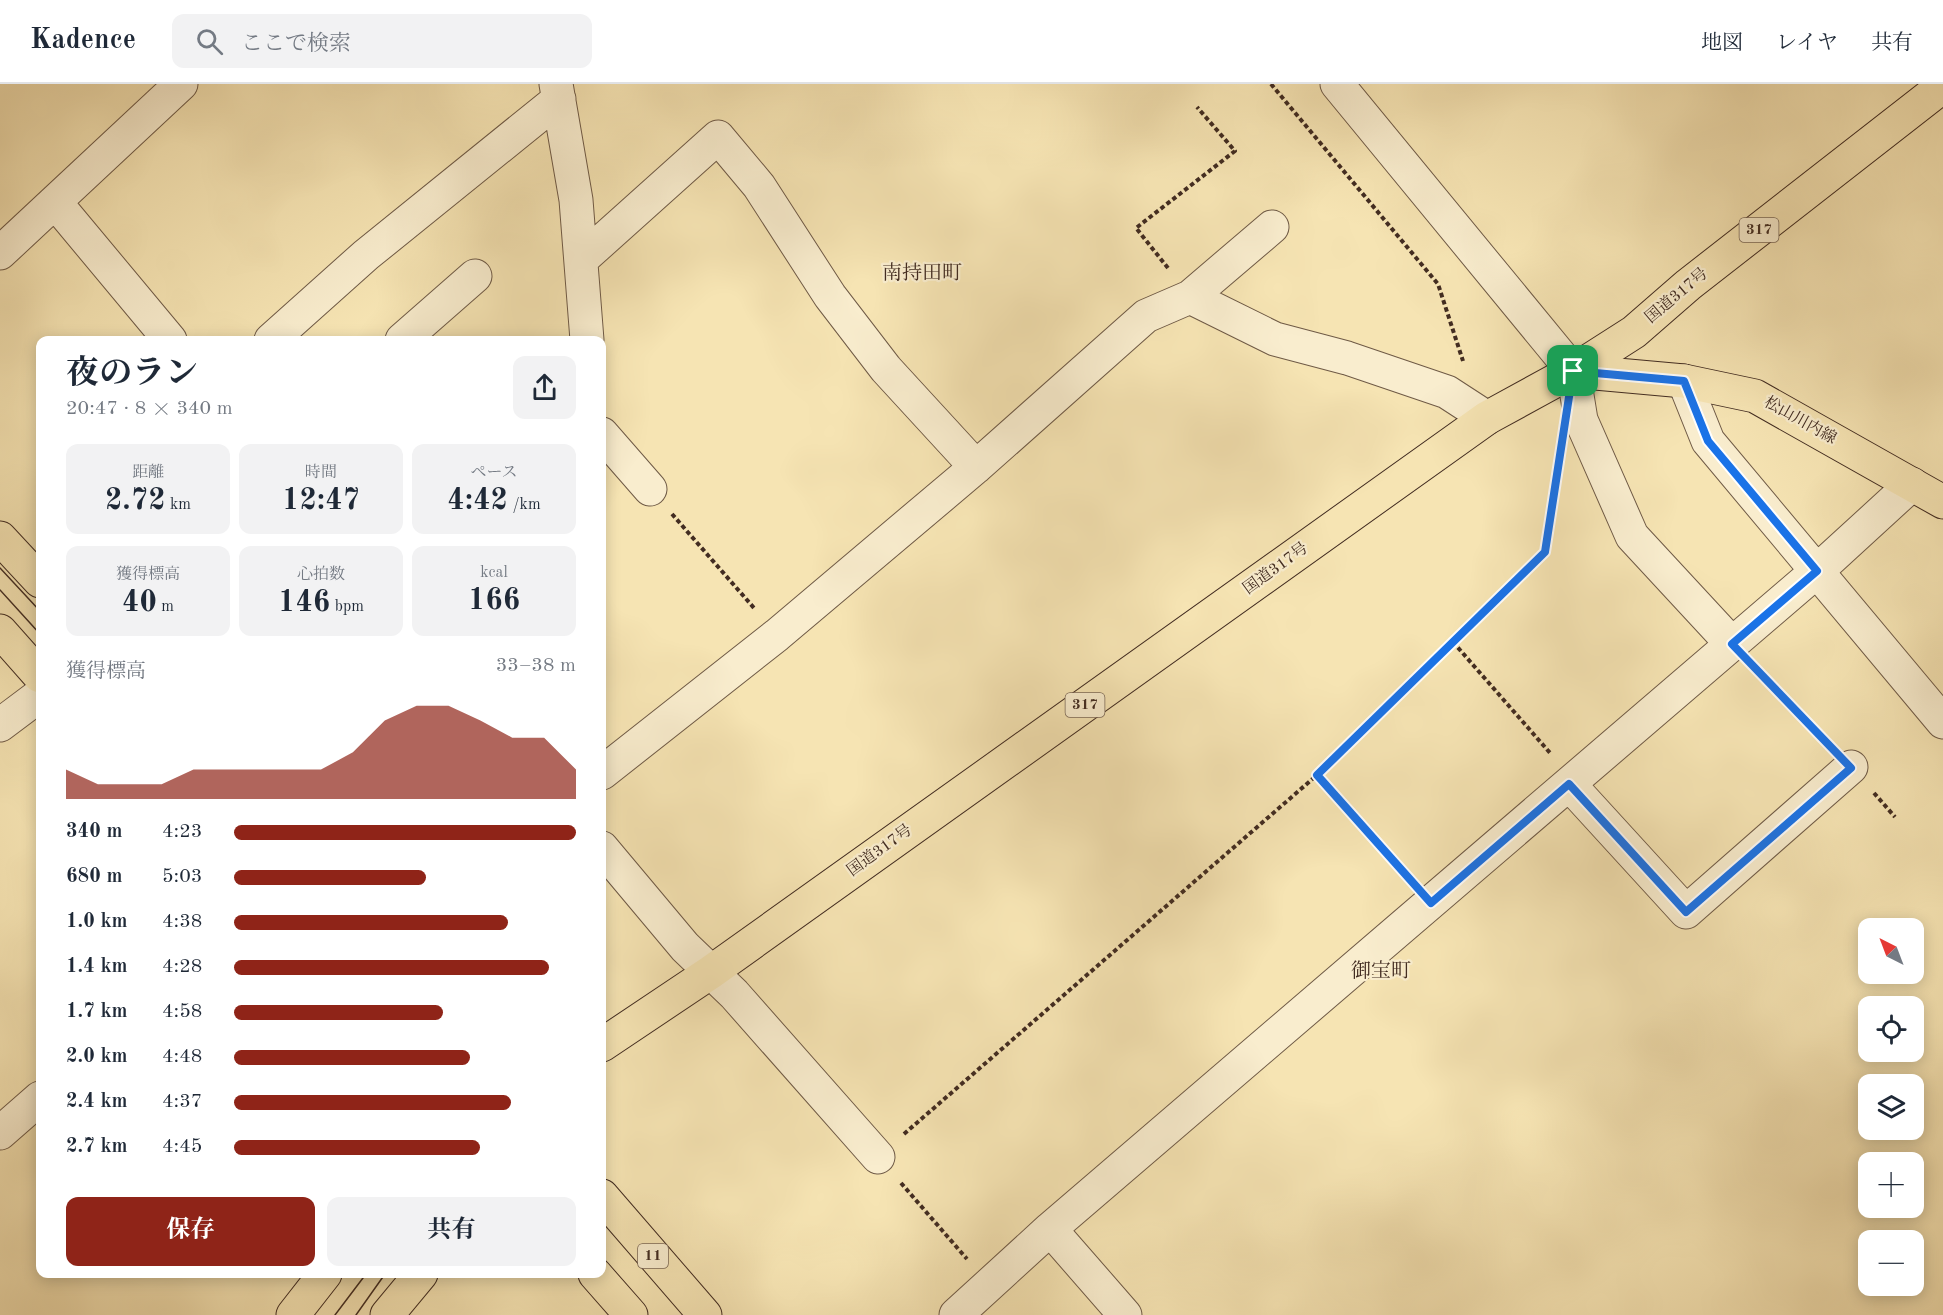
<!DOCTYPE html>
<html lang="ja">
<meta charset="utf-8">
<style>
:root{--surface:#fff;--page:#f2f2f3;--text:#1f2937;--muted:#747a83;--line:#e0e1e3;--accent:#8f2418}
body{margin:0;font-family:"Old Standard TT","Noto Serif JP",serif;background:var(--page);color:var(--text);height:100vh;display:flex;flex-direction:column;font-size:22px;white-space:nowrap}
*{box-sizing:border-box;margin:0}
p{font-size:20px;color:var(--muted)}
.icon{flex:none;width:33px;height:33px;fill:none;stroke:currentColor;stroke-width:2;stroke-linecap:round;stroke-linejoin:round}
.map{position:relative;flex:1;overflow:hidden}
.side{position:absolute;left:36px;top:252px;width:570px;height:942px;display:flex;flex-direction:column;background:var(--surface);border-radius:12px;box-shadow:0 3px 15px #0003}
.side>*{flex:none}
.needle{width:39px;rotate:318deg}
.controls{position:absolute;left:1858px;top:834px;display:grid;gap:12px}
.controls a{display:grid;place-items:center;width:66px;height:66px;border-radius:12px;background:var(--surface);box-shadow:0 3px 15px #0003;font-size:30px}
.pin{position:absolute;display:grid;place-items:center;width:51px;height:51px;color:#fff;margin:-26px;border-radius:12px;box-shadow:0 3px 9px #0006}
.round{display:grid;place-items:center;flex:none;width:63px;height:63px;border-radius:12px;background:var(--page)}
.overview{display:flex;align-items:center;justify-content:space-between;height:102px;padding:0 30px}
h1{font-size:33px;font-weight:700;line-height:45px}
.metrics{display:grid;grid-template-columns:repeat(3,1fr);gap:9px;height:102px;padding:6px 30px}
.metrics div{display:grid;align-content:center;border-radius:12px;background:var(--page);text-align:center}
.metrics b{font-size:30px;font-weight:700}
.metrics small{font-size:16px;font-weight:400}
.metrics p{font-size:16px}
.chart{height:168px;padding:12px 30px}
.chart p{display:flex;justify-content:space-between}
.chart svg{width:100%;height:108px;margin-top:6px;fill:var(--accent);opacity:.7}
.action{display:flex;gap:12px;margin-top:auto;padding:12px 30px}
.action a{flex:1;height:69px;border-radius:12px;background:var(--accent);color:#fff;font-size:24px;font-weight:700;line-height:69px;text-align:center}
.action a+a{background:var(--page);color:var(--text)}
ul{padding:0 30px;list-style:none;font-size:20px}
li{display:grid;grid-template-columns:96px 72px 1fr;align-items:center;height:45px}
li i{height:15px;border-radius:8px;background:var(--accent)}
header{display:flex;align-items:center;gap:36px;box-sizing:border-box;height:84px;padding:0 30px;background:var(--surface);border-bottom:2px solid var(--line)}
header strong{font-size:28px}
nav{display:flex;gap:33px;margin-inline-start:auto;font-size:21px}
.search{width:420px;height:54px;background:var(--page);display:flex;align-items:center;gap:15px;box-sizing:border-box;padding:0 21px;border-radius:12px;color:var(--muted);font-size:22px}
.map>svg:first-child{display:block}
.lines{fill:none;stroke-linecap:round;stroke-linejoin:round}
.minor-casing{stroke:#6f5a46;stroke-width:35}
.major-casing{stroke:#422c21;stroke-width:35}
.highway-casing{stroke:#422c21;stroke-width:35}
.path{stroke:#422c21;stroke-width:4;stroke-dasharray:4.5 3;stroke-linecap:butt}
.minor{stroke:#f9edce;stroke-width:33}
.major{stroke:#f6e4b3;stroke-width:33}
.highway{stroke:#f6e4b3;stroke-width:33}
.tram{stroke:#422c21;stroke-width:1.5}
.route-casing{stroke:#fff;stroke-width:12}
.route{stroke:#1a73e8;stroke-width:8}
.labels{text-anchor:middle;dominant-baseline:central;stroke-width:4.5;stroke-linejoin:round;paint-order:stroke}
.shield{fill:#f9edce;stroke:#796655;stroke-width:1.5}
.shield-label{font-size:15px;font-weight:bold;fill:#422c21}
.street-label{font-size:16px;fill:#422c21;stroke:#f9edce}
.quarter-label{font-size:20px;fill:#422c21;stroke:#f9edce}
</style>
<header>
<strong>Kadence</strong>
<div class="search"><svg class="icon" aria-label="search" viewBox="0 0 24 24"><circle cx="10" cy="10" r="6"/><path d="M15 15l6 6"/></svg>ここで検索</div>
<nav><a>地図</a><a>レイヤ</a><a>共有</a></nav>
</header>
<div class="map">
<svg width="1943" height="1231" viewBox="0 0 1943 1231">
<rect width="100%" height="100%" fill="#f6e4b3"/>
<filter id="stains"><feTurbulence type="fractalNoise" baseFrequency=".00333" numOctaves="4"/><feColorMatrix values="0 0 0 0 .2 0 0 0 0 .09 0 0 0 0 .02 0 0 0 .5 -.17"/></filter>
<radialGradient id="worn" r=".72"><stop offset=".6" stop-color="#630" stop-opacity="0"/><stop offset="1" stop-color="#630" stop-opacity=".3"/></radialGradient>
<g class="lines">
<!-- minor casing -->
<g class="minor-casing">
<path id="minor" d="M556,0L576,116L587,256
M1337,0L1573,287L1581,336L1632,452L1732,560
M55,118L170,256
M0,169L181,0
M582,175L718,53L759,102L830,212L886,285L976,383
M1190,213L1272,143
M271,256L366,171L559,15
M402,256L475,192
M1684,297L1708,357L1943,638
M602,350L650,405
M0,641L40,611
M602,689L777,551L976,383L1146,232L1190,213L1275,255L1347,274L1447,308L1487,334
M1569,700L1686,828L1851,683
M602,764L685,863L734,910L878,1073
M0,1049L40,1014
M1050,1145L1125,1231
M956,1231L1050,1145L1817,487L1912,400"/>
</g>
<!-- major casing -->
<g class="major-casing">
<path id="major" d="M1573,287L1684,297L1755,312L1943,418
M0,454L40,497
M0,547L40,592"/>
</g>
<!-- highway casing -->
<g class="highway-casing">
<path id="highway" d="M602,961L711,888L1487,334L1573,287L1634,248L1688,201L1943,2
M602,1112L705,1231
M595,1190L631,1231
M293,1231L325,1190
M387,1231L421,1190"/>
</g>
<!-- path -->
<path class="path" d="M1271,0L1438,200L1463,277
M1168,184L1136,144L1235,67L1197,23
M672,430L754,524
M1453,558L1551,670
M1756,585L1826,657
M1317,691L1408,793
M1874,709L1895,733
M904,1050L1317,691L1546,468L1559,377
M901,1099L967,1175"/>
<!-- minor -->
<use href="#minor" class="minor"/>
<!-- major -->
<use href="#major" class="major"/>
<!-- highway -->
<use href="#highway" class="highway"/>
<!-- tram -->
<path class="tram" d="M0,484L40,527
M0,506L40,550
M335,1231L366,1190
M356,1231L385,1190"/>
</g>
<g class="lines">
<!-- route casing -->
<g class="route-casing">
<path id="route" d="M1573,287L1684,297L1708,357L1817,487L1732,560L1851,684L1686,828L1569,700L1431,819L1317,691L1545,468Z"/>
</g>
<!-- route -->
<use href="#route" class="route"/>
</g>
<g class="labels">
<!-- shield labels -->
<g class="shield">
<rect x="1739.5" y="134" width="39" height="24" rx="4.5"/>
<rect x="1065.5" y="609" width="39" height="24" rx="4.5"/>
<rect x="638" y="1160" width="30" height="24" rx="4.5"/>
</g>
<g class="shield-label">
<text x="1759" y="146">317</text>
<text x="1085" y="621">317</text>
<text x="653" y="1172">11</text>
</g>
<!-- street labels -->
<g class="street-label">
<text transform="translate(1677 212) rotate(-40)">国道317号</text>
<text transform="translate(1800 337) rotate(29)">松山川内線</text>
<text transform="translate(1276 485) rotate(-36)">国道317号</text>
<text transform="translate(880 767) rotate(-36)">国道317号</text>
</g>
<!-- quarter labels -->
<g class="quarter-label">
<text x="922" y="190">南持田町</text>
<text x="1381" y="888">御宝町</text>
</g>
</g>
<rect width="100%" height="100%" filter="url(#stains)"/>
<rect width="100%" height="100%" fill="url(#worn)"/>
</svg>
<div class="controls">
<a><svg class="needle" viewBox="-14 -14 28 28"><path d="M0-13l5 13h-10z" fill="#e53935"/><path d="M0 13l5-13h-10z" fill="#747a83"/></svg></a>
<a><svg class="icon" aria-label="locate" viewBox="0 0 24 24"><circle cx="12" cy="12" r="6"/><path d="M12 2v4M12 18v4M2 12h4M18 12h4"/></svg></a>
<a><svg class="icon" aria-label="layers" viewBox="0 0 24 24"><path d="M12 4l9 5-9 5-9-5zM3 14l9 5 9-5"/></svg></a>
<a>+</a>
<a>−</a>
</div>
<div class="pin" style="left:1573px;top:287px;background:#1e9e55"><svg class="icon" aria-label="arrive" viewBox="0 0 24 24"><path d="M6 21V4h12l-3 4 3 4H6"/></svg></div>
<section class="side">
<div class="overview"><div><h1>夜のラン</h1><p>20:47 · 8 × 340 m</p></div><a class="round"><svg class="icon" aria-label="share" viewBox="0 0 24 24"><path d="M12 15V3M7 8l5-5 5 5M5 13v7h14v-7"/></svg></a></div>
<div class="metrics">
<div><p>距離</p><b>2.72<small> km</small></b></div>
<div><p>時間</p><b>12:47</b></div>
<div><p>ペース</p><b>4:42<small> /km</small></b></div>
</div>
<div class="metrics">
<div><p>獲得標高</p><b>40<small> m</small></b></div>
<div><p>心拍数</p><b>146<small> bpm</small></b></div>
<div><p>kcal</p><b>166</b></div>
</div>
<div class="chart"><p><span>獲得標高</span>33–38 m</p>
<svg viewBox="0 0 160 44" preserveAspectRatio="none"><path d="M0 44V32L10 38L20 38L30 38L40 32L50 32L60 32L70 32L80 32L90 25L100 12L110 6L120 6L130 12L140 19L150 19L160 32V44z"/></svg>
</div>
<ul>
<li><b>340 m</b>4:23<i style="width:100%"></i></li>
<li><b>680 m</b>5:03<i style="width:56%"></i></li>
<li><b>1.0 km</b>4:38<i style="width:80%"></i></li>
<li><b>1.4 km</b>4:28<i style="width:92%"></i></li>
<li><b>1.7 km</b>4:58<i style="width:61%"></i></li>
<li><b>2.0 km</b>4:48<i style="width:69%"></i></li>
<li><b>2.4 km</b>4:37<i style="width:81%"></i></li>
<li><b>2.7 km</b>4:45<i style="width:72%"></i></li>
</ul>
<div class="action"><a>保存</a><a>共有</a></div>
</section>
</div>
